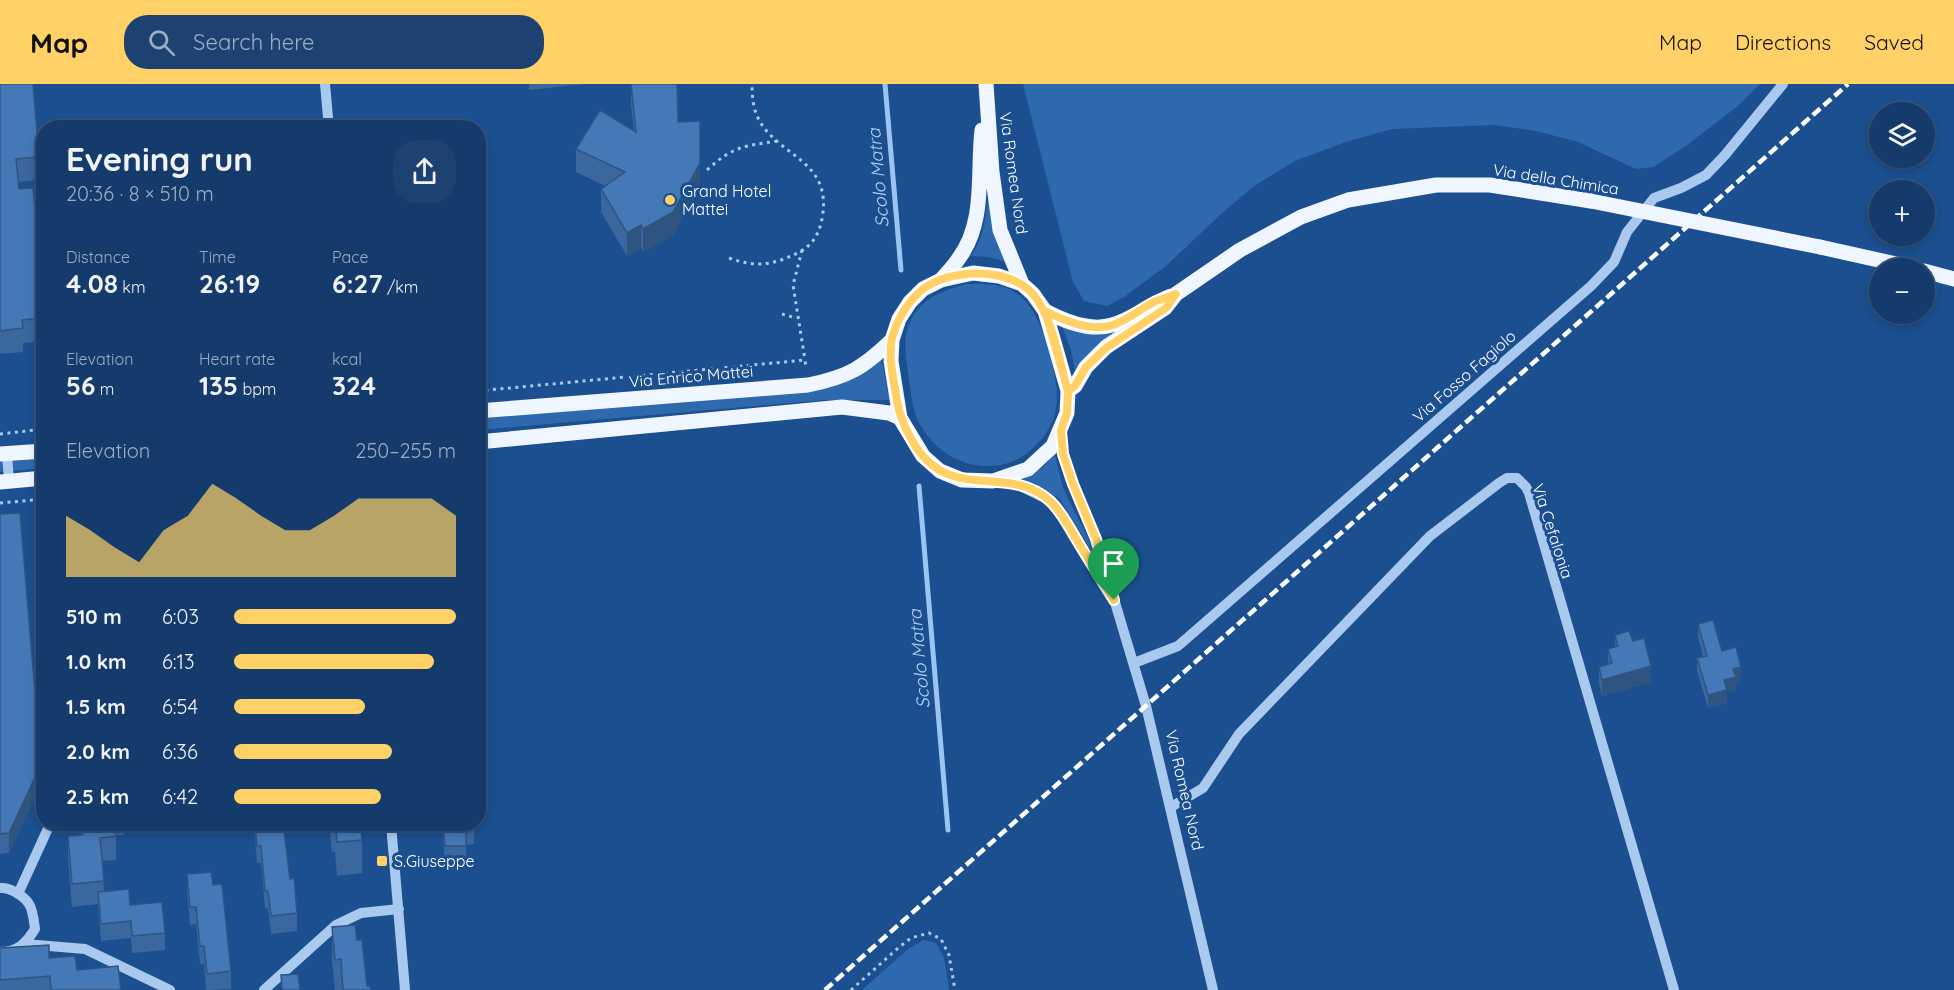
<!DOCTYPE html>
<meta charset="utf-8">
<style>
:root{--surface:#143b6b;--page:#1d4271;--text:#f1f3f6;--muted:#9dadc1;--line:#33557e;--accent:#ffd166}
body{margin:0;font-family:Quicksand,sans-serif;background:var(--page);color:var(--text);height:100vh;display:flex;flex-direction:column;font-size:22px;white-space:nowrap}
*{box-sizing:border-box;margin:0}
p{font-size:20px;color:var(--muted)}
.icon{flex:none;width:33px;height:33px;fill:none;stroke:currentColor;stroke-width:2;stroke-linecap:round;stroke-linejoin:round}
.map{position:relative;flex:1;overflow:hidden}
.drawer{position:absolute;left:36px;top:36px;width:450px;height:711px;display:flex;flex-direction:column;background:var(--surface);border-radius:24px;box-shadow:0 3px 9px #0003,0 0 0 2px var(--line)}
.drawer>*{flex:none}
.tools{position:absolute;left:1869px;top:18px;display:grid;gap:12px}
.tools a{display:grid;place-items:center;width:66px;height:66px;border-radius:50%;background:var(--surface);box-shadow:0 3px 9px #0003,0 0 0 2px var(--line);font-size:30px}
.pin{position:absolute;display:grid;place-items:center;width:51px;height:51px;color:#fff;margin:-62px -26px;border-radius:50% 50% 50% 0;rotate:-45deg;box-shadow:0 0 6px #0007}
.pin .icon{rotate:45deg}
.round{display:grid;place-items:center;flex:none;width:63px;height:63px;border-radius:24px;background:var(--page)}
.headline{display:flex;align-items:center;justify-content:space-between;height:102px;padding:0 30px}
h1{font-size:33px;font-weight:700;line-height:45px}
.figures{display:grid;grid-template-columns:repeat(3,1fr);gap:9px;height:102px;padding:6px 30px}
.figures div{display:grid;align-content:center}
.figures b{font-size:26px;font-weight:700}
.figures small{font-size:16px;font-weight:400}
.figures p{font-size:16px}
.chart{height:168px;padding:12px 30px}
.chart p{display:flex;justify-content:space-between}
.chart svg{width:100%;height:108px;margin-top:6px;fill:var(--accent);opacity:.7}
ul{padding:0 30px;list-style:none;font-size:20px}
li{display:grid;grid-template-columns:96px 72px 1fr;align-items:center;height:45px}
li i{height:15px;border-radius:8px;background:var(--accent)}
header{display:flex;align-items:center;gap:36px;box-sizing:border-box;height:84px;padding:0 30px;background:var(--accent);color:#111}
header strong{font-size:28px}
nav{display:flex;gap:33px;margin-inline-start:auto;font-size:21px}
.search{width:420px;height:54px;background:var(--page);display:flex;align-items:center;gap:15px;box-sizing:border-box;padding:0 21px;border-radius:24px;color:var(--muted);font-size:22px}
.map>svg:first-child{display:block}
.green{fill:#2e69ad}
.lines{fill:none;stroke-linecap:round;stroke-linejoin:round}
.stream{stroke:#9cc4f0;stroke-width:5}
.path{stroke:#a9c9ee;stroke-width:3;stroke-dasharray:3 4.5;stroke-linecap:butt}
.minor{stroke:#a9c9ee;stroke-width:10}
.major{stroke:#f0f6ff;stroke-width:15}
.rail{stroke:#fff;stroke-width:4.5;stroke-dasharray:10 4.5;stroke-linecap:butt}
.major-bridge{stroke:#f0f6ff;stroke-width:15}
.wall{fill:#3a679d}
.shaded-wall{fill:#305480}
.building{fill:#4478b7;stroke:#305480;stroke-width:1.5}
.route-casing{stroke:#fff;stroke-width:12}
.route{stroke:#ffd166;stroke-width:8}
.poi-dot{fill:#ffd166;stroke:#1b4f8f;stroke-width:2}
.labels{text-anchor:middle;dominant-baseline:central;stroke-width:6;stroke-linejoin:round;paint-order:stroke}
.street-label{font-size:16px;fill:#fff;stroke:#1b4f8f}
.poi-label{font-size:16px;fill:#fff;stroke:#1b4f8f;text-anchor:start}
.water-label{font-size:18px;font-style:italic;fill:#b5d3f5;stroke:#1b4f8f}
</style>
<header>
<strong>Map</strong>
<div class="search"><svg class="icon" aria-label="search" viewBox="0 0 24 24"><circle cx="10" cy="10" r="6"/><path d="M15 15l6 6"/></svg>Search here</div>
<nav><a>Map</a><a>Directions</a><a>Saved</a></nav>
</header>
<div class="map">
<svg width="1954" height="906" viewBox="0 0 1954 906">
<rect width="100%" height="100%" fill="#1b4f8f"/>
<!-- green -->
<path class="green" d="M1023,0H1760L1739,21L1686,62L1653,83L1636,85L1578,58L1536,47L1494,41L1392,45L1346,58L1295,77L1254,102L1219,132L1166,182L1124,213L1107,222L1084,217L1073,198Z
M989,106L1006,178L989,173L971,172C985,152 986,130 989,106Z
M966,200C981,200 997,199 1011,206C1033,218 1042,243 1048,266C1059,301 1065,334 1035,362C1025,372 1014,379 1000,381C965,387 934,368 918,337C912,324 910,304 908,289C905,268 902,250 913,232C925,212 946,206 966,200Z
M1062,242C1080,249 1096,251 1116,249L1076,291L1071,266Z
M881,271L889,316H825L479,346V335L816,306Z
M1055,371L1063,404L1088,454L1094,471L1059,414L1023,396L1043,383Z
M43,374V384L0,388V377Z
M924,856L936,859L944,873L949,906H862L908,865Z"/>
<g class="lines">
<!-- stream -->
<path class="stream" d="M885,0L901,186
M919,402L948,746"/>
<!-- path -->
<path class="path" d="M707,86C733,62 744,62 778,57
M802,166L793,201L805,276
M729,174C758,184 773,181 800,168C813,160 819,150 822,135C833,76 780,74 759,36C753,25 752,12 752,0
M782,230L796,234
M478,307L805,276L806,285
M0,350L44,345
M0,419L34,416
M851,906L898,864L911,854L929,849L941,855L949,871L955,906"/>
<!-- minor -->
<path class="minor" d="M325,0L329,44
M1061,346L1063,370L1073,400L1096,455L1146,622L1213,906
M7,370L9,397
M996,398L1014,399L1049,416L1063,433L1106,503
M1134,579L1178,562L1591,202L1614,178L1627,148L1654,114L1681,104L1706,91L1725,71L1783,0
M1171,723L1203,704L1239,650L1430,452L1499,399L1507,394H1517L1526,403L1529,409L1674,906
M391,740L405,906
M0,804C10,803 24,812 29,820C33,826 34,838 35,845C26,859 18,868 0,868
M18,810L50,740
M25,860L85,865L170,906
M264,906L336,841L361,829L399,825"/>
<!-- major -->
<path class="major" d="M986,0L992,88L1000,146L1022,200
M1820,163L1914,184
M1924,187L1954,195
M973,189L999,192L1022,200L1033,210L1045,227L1068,307L1067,329L1053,362L1028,385L993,397L962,396L940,387L923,372L900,334L891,277L892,256L899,235L910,218L923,205L941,196Z
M941,196C947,189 954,182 959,174C986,138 977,88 982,46
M1045,227C1064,237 1090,248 1112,241C1133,235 1150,220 1171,212
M1068,307L1075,302L1086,283L1106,263L1165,224L1176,210L1240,166L1301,133L1348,116L1436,101H1490L1591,117
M478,327L808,301C848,293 863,284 892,256
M478,358L842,323L889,329L900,334
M0,370L44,367
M0,398L44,394"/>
<!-- rail -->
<path class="rail" d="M825,906L1848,0"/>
<!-- major-bridge -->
<path class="major-bridge" d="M1591,117L1820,163"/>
</g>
<!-- wall -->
<path class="wall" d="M0,0L39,73V96L18,98L19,105L44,219V257L23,259V268L0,270Z
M529,0H584L529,6Z
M631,0L678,38L700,102L673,151L643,168L641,164L627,172L601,128V105L605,102L576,88V65L634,47L631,21Z
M0,430L38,643L44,642V694L9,769L0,770Z
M1698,540L1722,567L1741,596L1736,598V606L1727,608V619L1708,624L1697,587V574L1703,573L1698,553Z
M1615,551L1633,557L1651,598L1602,612L1599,600V583L1608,581V565L1615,563Z
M81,740H124V751H116V776L102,777L104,807L130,821L165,849V866L132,869L131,854L101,857L98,820L72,823L68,775V752L81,751Z
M254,740H281L290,795L297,829V847L271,850L268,825L265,824L261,779H257Z
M329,740H360L362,756V789L337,792L335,768H332Z
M442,740H474V760L466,761V778L445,779Z
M187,790L213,801L231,887V905L206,906L204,880H200L196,840L190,841L187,808Z
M332,843L357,856L367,902L371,906H335L332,876Z
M0,864L49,874L121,906H0Z"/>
<!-- shaded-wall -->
<path class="shaded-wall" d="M700,79V102L673,151L643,168V145Z
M641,141V164L627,172V149Z
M1651,582V598L1602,612V596Z
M1741,583V596L1736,598V606L1727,608V619L1708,624V611L1724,596L1733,585Z
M44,674V694L9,769V749Z"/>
<!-- building -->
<path class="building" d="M0,0H33L39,73L16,75L19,105L33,104L44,219V234L22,236L23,244L0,247Z
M631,0H677L678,38L700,37V79L673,128L643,145L641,141L627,149L601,105L625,88L576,65L600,26L636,48Z
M20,429L38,643L44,642V674L9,749L0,750V430Z
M1713,536L1722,567L1736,563L1741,583L1733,585L1736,593L1724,596L1727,606L1708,611L1697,574L1707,572L1698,540Z
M1629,547L1633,557L1644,554L1651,582L1602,596L1599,583L1612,579L1608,565L1618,562L1615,551Z
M82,740H115L116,752L100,754L104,797L72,800L68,752L83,751Z
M255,740H281V747H284L290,795L294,794L297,829L271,832L268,807H265L261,762H257Z
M336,740H360L362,756L337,758Z
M443,740H474V744L466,745V762H445Z
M211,788L213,801L222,800L231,887L207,890L204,862H200L196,823H190L187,790Z
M129,805L130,821L162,818L165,849L132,852L131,837L101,840L98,808Z
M355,841L357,856H362L367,902H370L371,906H343L341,875L335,876L332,843Z
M49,861V874L75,872L77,886L118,882L121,906H51L50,892L0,896V864Z
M298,890L300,906H282L281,891Z"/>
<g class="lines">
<!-- route casing -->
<g class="route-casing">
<path id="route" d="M1114,516C1102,497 1090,478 1078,458C1070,445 1062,428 1050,417C1008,379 953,419 916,363C907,348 900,335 897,317C894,297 888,275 892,254C897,236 908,217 923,205C951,184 1009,183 1033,210C1053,234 1059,277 1068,307L1075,302L1086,283L1106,264L1166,224L1176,210C1169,213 1161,215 1154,218C1140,225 1128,236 1113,241C1091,248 1065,237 1045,227L1068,307L1067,329L1061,346L1063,370L1073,400L1096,455L1114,516"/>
</g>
<!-- route -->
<use href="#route" class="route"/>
</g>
<!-- markers -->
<g class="poi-dot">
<circle cx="670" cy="116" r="6"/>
<rect x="376" y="771" width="12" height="12" rx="3"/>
</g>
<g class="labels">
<!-- street labels -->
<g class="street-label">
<text transform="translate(1014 89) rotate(82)">Via Romea Nord</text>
<text transform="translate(1556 95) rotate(9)">Via della Chimica</text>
<text transform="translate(691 292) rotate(-5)">Via Enrico Mattei</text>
<text transform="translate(1464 292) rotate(-41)">Via Fosso Fagiolo</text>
<text transform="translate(1553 447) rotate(72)">Via Cefalonia</text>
<text transform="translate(1185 706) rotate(77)">Via Romea Nord</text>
</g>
<!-- poi labels -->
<g class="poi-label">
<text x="682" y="107">Grand Hotel<tspan x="682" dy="18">Mattei</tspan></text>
<text x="394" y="777">S.Giuseppe</text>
</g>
<!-- water labels -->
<g class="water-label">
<text transform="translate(878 94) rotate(-95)">Scolo Matra</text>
<text transform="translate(919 575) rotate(-95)">Scolo Matra</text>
</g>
</g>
</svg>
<div class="tools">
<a><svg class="icon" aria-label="layers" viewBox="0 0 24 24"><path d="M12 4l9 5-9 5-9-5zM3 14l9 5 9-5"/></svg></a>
<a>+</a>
<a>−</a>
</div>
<div class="pin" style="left:1114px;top:516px;background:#1e9e55"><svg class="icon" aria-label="arrive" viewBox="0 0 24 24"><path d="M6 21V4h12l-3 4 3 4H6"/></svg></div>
<section class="drawer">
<div class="headline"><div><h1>Evening run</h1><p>20:36 · 8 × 510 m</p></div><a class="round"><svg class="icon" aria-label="share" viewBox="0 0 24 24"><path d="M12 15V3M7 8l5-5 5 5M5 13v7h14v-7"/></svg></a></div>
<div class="figures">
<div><p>Distance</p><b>4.08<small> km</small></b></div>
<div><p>Time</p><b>26:19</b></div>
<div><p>Pace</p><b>6:27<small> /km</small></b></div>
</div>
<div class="figures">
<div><p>Elevation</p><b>56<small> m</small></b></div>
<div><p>Heart rate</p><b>135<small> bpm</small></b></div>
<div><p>kcal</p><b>324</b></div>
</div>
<div class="chart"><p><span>Elevation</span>250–255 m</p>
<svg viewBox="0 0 160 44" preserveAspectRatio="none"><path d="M0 44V19L10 25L20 32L30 38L40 25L50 19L60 6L70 12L80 19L90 25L100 25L110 19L120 12L130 12L140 12L150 12L160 19V44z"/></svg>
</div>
<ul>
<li><b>510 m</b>6:03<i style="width:100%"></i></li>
<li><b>1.0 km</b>6:13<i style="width:90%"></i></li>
<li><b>1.5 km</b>6:54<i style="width:59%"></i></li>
<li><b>2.0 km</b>6:36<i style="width:71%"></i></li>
<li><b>2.5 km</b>6:42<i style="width:66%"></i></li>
</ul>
</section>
</div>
